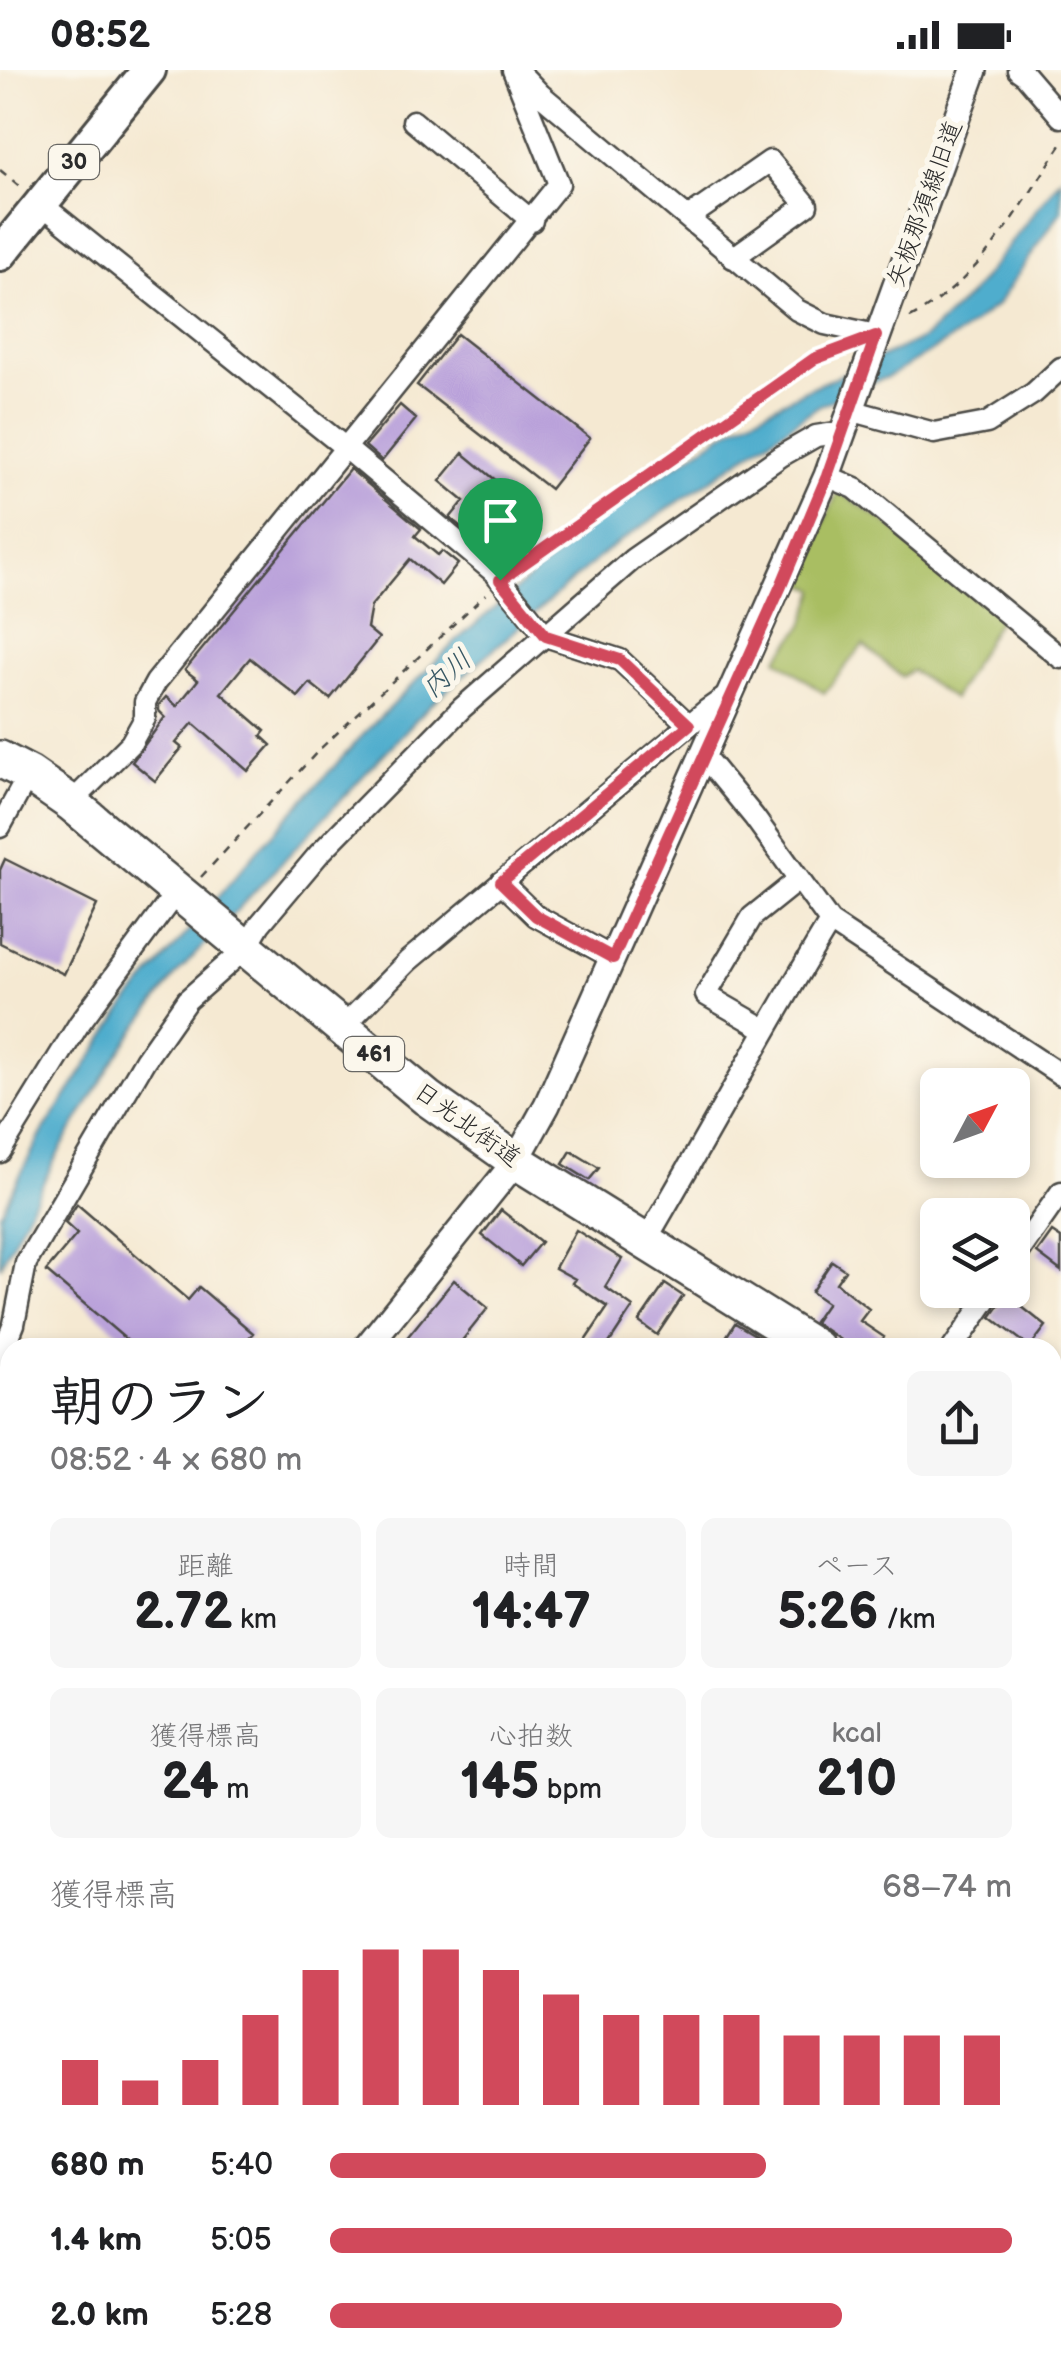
<!DOCTYPE html>
<html lang="ja">
<meta charset="utf-8">
<style>
:root{--surface:#fff;--page:#f6f6f6;--text:#202124;--muted:#757577;--accent:#d1495b}
body{margin:0;font-family:"Balsamiq Sans","Klee One",sans-serif;background:var(--page);color:var(--text);height:100vh;display:flex;flex-direction:column;font-size:38px;white-space:nowrap}
*{box-sizing:border-box;margin:0}
p{font-size:32px;color:var(--muted)}
.icon{flex:none;width:55px;height:55px;fill:none;stroke:currentColor;stroke-width:2;stroke-linecap:round;stroke-linejoin:round}
.map{position:relative;flex:1;overflow:hidden}
.details{position:absolute;left:0px;top:1268px;width:1062px;height:1038px;display:flex;flex-direction:column;background:var(--surface);border-radius:30px 30px 0 0;box-shadow:0 5px 15px #0003}
.details>*{flex:none}
.needle{width:65px;rotate:49deg}
.controls{position:absolute;left:920px;top:998px;display:grid;gap:20px}
.controls a{display:grid;place-items:center;width:110px;height:110px;border-radius:15px;background:var(--surface);box-shadow:0 5px 15px #0003;font-size:50px}
.pin{position:absolute;display:grid;place-items:center;width:85px;height:85px;color:#fff;margin:-102px -42px;border-radius:50% 50% 50% 0;rotate:-45deg;box-shadow:0 0 10px #0007}
.pin .icon{rotate:45deg}
.round{display:grid;place-items:center;flex:none;width:105px;height:105px;border-radius:15px;background:var(--page)}
.head{display:flex;align-items:center;justify-content:space-between;height:170px;padding:0 50px}
h1{font-size:55px;font-weight:700;line-height:75px}
.stats{display:grid;grid-template-columns:repeat(3,1fr);gap:15px;height:170px;padding:10px 50px}
.stats div{display:grid;align-content:center;border-radius:15px;background:var(--page);text-align:center}
.stats b{font-size:50px;font-weight:700}
.stats small{font-size:28px;font-weight:400}
.stats p{font-size:28px}
.chart{height:280px;padding:20px 50px}
.chart p{display:flex;justify-content:space-between}
.chart svg{width:100%;height:180px;margin-top:10px;stroke:var(--accent);stroke-width:6}
ul{padding:0 50px;list-style:none;font-size:32px}
li{display:grid;grid-template-columns:160px 120px 1fr;align-items:center;height:75px}
li i{height:25px;border-radius:12px;background:var(--accent)}
.status{display:flex;justify-content:space-between;align-items:center;height:70px;padding:0 50px;background:var(--surface);direction:ltr}
.status svg{height:28px;fill:currentColor}
.map>svg:first-child{display:block}
.green{fill:#a9be62;stroke:#6a7446;stroke-width:2.5}
.water{fill:#4fadcd;stroke:#3d6c7c;stroke-width:2.5}
.lines{fill:none;stroke-linecap:round;stroke-linejoin:round}
.stream{stroke:#4fadcd;stroke-width:5}
.building{fill:#b9a1da}
.service-casing{stroke:#494844;stroke-width:15}
.minor-casing{stroke:#494844;stroke-width:25}
.tertiary-casing{stroke:#494844;stroke-width:30}
.primary-casing{stroke:#494844;stroke-width:38}
.trunk-casing{stroke:#494844;stroke-width:40}
.path{stroke:#494844;stroke-width:2.5;stroke-dasharray:8 8;stroke-linecap:butt}
.service{stroke:#fff;stroke-width:10}
.minor{stroke:#fff;stroke-width:20}
.tertiary{stroke:#fff;stroke-width:25}
.primary{stroke:#fff;stroke-width:32}
.trunk{stroke:#fff;stroke-width:35}
.route-casing{stroke:#fff;stroke-width:20}
.route{stroke:#d1495b;stroke-width:12}
.labels{text-anchor:middle;dominant-baseline:central;stroke-width:10;stroke-linejoin:round;paint-order:stroke}
.shield{fill:#fbf7ec;stroke:#696865;stroke-width:2.5}
.shield-label{font-size:22px;font-weight:bold;fill:#2b2b2b}
.street-label{font-size:25px;fill:#2b2b2b;stroke:#fbf7ec}
.water-label{font-size:28px;font-style:italic;fill:#385864;stroke:#fbf7ec}
</style>
<div class="status"><b>08:52</b><svg viewBox="0 0 49 12"><path d="M0 12V9h3v3zM5 12V6h3v6zM10 12V3h3v9zM15 12V0h3v12zM26 1h20v11H26zM47 4h2v5h-2z"/></svg></div>
<div class="map">
<svg width="1061" height="2304" viewBox="0 0 1061 2304">
<rect width="100%" height="100%" fill="#fbf7ec"/>
<filter id="ink" filterUnits="userSpaceOnUse"><feTurbulence type="fractalNoise" baseFrequency=".01" numOctaves="2"/><feDisplacementMap in="SourceGraphic" scale="20" xChannelSelector="R" yChannelSelector="G"/><feConvolveMatrix kernelMatrix="1 2 1 2 8 2 1 2 1" color-interpolation-filters="sRGB"/></filter>
<filter id="wash" filterUnits="userSpaceOnUse"><feTurbulence type="fractalNoise" baseFrequency=".0048" numOctaves="4" result="noise"/><feDisplacementMap in="SourceGraphic" scale="40" xChannelSelector="R" yChannelSelector="G"/><feGaussianBlur stdDeviation="2.25" result="paint"/><feColorMatrix in="noise" values="0 0 0 0 0 0 0 0 0 0 0 0 0 0 0 0 0 1.4 0 .05"/><feComposite in="paint" operator="in"/></filter>
<g filter="url(#wash)">
<rect width="100%" height="100%" fill="#f5e9d2"/>
<!-- green -->
<path class="green" d="M838,421L888,454L1001,546L953,629L911,600L902,607L863,575L824,623L777,589L804,555L816,520L798,511Z"/>
<!-- water -->
<path class="water" d="M1061,108V141L997,235L961,263L892,305L820,335L605,482L430,635L175,906L116,987L61,1078L0,1197V1144L42,1063L129,931L263,774L372,655L457,570L614,436L732,358L804,321L924,268L968,227Z"/>
<g class="lines">
<!-- stream -->
<path class="stream" d="M1024,2304L1033,2300L1061,2303"/>
</g>
<g id="blocks">
<!-- building -->
<path class="building" d="M457,264L590,368L550,419L417,315Z
M400,335L416,349L382,391L365,376Z
M463,383L528,437L499,472L478,455L470,464L450,448L464,431L440,411Z
M350,399L421,459L415,466L438,485L442,481L458,494L441,515L410,489L371,536L367,558L379,568L330,629L310,613L298,627L250,588L221,623L265,661L261,666L271,675L248,701L193,653L176,673L182,678L155,711L132,692L165,647L159,641V635L166,627L177,636L198,610L185,600Z
M5,789L97,835L64,904L0,873V800Z
M571,1081L599,1098L589,1110L563,1094Z
M77,1134L188,1230L199,1217L253,1263L240,1278H136L46,1201L77,1164L65,1153Z
M501,1140L541,1172L521,1196L482,1165Z
M576,1160L622,1189L605,1217L633,1237L606,1278H594L585,1271L608,1237L572,1213L575,1209L555,1198Z
M1052,1162L1061,1168V1201L1037,1183Z
M832,1191L845,1200L836,1213L869,1239L860,1251L884,1267L877,1278H852L814,1252L827,1233L811,1222Z
M454,1210L488,1238L456,1278H415L405,1270Z
M665,1214L683,1226L657,1265L639,1252Z
M1007,1225L1046,1256L1030,1277L991,1247Z
M735,1253L765,1271L762,1278H732L723,1272Z"/>
</g>
</g>
<g filter="url(#ink)">
<use href="#blocks" fill-opacity="0" stroke="#494844" stroke-width="2.5"/>
<g class="lines">
<!-- service casing -->
<g class="service-casing">
<path id="service" d="M0,1365L10,1373"/>
</g>
<!-- minor casing -->
<g class="minor-casing">
<path id="minor" d="M1018,0L1025,5L1061,47
M518,1L540,24L797,240L825,254L876,265
M413,51L532,151
M40,133L347,379L495,503L546,566L620,590L689,655
M688,148L770,91L807,135L733,188
M850,340L934,363L987,353L1034,323L1061,298
M827,406L855,418L1061,588
M704,686L754,747L830,852L1061,1005
M71,733L131,673L145,648V632L156,612L559,114L513,0
M0,757L29,704
M501,812L536,846L613,888
M342,958L408,891L707,640L730,624
M765,959L706,925L752,847L798,810
M0,1082L79,954L177,821
M645,1172C708,1065 766,957 830,852
M1012,1192L1061,1122
M953,1278L993,1220
M0,1289L14,1254L26,1193L145,990L187,930L246,878L260,854L319,784L462,638L633,489L781,386L816,366L842,362
M1052,1609L1061,1594
M0,1914L10,1919
M0,2199L10,2183
M1052,2254L1061,2248
M685,2295L700,2304
M335,2304L340,2295
M624,2304L630,2295
M974,2304L989,2295"/>
</g>
<!-- tertiary casing -->
<g class="tertiary-casing">
<path id="tertiary" d="M366,1278L516,1091L547,1035L827,406L974,0
M0,1730L10,1718
M1052,1831L1061,1837
M865,2295L873,2304
M732,2304L738,2295"/>
</g>
<!-- primary casing -->
<g class="primary-casing">
<path id="primary" d="M0,184L149,0"/>
</g>
<!-- trunk casing -->
<g class="trunk-casing">
<path id="trunk" d="M0,689L29,704L71,733L427,1028L516,1091L816,1278
M1052,1425L1061,1431"/>
</g>
<!-- path -->
<path class="path" d="M0,100L22,118
M910,248C980,211 1019,139 1061,75
M515,500L814,289L843,278
M201,807L320,679L486,524"/>
<!-- service -->
<use href="#service" class="service"/>
<!-- minor -->
<use href="#minor" class="minor"/>
<!-- tertiary -->
<use href="#tertiary" class="tertiary"/>
<!-- primary -->
<use href="#primary" class="primary"/>
<!-- trunk -->
<use href="#trunk" class="trunk"/>
</g>
</g>
<g class="lines" filter="url(#ink)">
<!-- route casing -->
<g class="route-casing">
<path id="route" d="M876,266L827,406L781,516L613,888L536,846L501,812L689,655L620,590L546,566L500,510L814,289Z"/>
</g>
<!-- route -->
<use href="#route" class="route"/>
</g>
<g class="labels">
<!-- shield labels -->
<g class="shield">
<rect x="49" y="75" width="50" height="34" rx="8"/>
<rect x="344" y="967" width="60" height="34" rx="8"/>
</g>
<g class="shield-label">
<text x="74" y="92">30</text>
<text x="374" y="984">461</text>
</g>
<!-- street labels -->
<g class="street-label">
<text transform="translate(925 134) rotate(-70)">矢板那須線旧道</text>
<text transform="translate(467 1055) rotate(36)">日光北街道</text>
</g>
<!-- water labels -->
<g class="water-label">
<text transform="translate(447 604) rotate(-42)">内川</text>
</g>
</g>
</svg>
<div class="controls">
<a><svg class="needle" viewBox="-14 -14 28 28"><path d="M0-13l5 13h-10z" fill="#e53935"/><path d="M0 13l5-13h-10z" fill="#757577"/></svg></a>
<a><svg class="icon" aria-label="layers" viewBox="0 0 24 24"><path d="M12 4l9 5-9 5-9-5zM3 14l9 5 9-5"/></svg></a>
</div>
<div class="pin" style="left:500px;top:510px;background:#1e9e55"><svg class="icon" aria-label="arrive" viewBox="0 0 24 24"><path d="M6 21V4h12l-3 4 3 4H6"/></svg></div>
<section class="details">
<div class="head"><div><h1>朝のラン</h1><p>08:52 · 4 × 680 m</p></div><a class="round"><svg class="icon" aria-label="share" viewBox="0 0 24 24"><path d="M12 15V3M7 8l5-5 5 5M5 13v7h14v-7"/></svg></a></div>
<div class="stats">
<div><p>距離</p><b>2.72<small> km</small></b></div>
<div><p>時間</p><b>14:47</b></div>
<div><p>ペース</p><b>5:26<small> /km</small></b></div>
</div>
<div class="stats">
<div><p>獲得標高</p><b>24<small> m</small></b></div>
<div><p>心拍数</p><b>145<small> bpm</small></b></div>
<div><p>kcal</p><b>210</b></div>
</div>
<div class="chart"><p><span>獲得標高</span>68–74 m</p>
<svg viewBox="0 0 160 44" preserveAspectRatio="none"><path d="M5 44V33M15 44V38M25 44V33M35 44V22M45 44V11M55 44V6M65 44V6M75 44V11M85 44V17M95 44V22M105 44V22M115 44V22M125 44V27M135 44V27M145 44V27M155 44V27"/></svg>
</div>
<ul>
<li><b>680 m</b>5:40<i style="width:64%"></i></li>
<li><b>1.4 km</b>5:05<i style="width:100%"></i></li>
<li><b>2.0 km</b>5:28<i style="width:75%"></i></li>
</ul>
</section>
</div>
